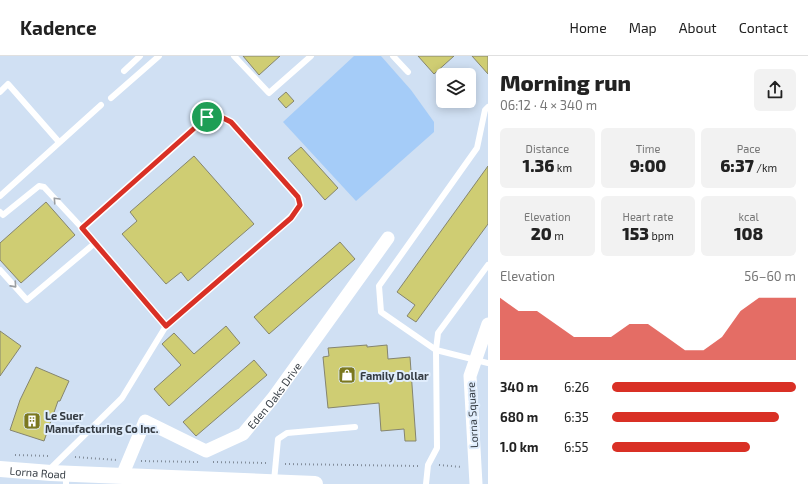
<!DOCTYPE html>
<meta charset="utf-8">
<style>
:root{--surface:#fff;--page:#f2f2f2;--text:#222;--muted:#767676;--line:#e0e0e0;--accent:#d93025}
body{margin:0;font-family:"Exo 2",sans-serif;background:var(--page);color:var(--text);height:100vh;display:flex;flex-direction:column;font-size:15px;white-space:nowrap}
*{box-sizing:border-box;margin:0}
p{font-size:13px;color:var(--muted)}
.icon{flex:none;width:22px;height:22px;fill:none;stroke:currentColor;stroke-width:2;stroke-linecap:round;stroke-linejoin:round}
.map{position:relative;flex:1;overflow:hidden}
.sheet{display:flex;flex-direction:column;background:var(--surface);width:320px}
.sheet>*{flex:none}
.fabs{position:absolute;left:436px;top:12px;display:grid;gap:8px}
.fabs a{display:grid;place-items:center;width:40px;height:40px;border-radius:6px;background:var(--surface);box-shadow:0 2px 10px #0003;font-size:20px}
.pin{position:absolute;display:grid;place-items:center;width:34px;height:34px;color:#fff;margin:-17px;border:2px solid #fff;border-radius:50%;box-shadow:0 1px 4px #0007}
.round{display:grid;place-items:center;flex:none;width:42px;height:42px;border-radius:6px;background:var(--page)}
.summary{display:flex;align-items:center;justify-content:space-between;height:68px;padding:0 12px}
h1{font-size:22px;font-weight:800;line-height:30px}
.figures{display:grid;grid-template-columns:repeat(3,1fr);gap:6px;height:68px;padding:4px 12px}
.figures div{display:grid;align-content:center;border-radius:6px;background:var(--page);text-align:center}
.figures b{font-size:17px;font-weight:800}
.figures small{font-size:11px;font-weight:400}
.figures p{font-size:11px}
.chart{height:112px;padding:8px 12px}
.chart p{display:flex;justify-content:space-between}
.chart svg{width:100%;height:72px;margin-top:4px;fill:var(--accent);opacity:.7}
ul{padding:0 12px;list-style:none;font-size:13px}
li{display:grid;grid-template-columns:64px 48px 1fr;align-items:center;height:30px}
li i{height:10px;border-radius:5px;background:var(--accent)}
header{display:flex;align-items:center;gap:24px;box-sizing:border-box;height:56px;padding:0 20px;background:var(--surface);border-bottom:1px solid var(--line)}
header strong{font-size:19px}
nav{display:flex;gap:22px;margin-inline-start:auto;font-size:14px}
main{display:flex;flex:1;min-height:0}
.map>svg:first-child{display:block}
.green{fill:#a5ccf8}
.building{fill:#cfcd73;stroke:#85856f}
.lines{fill:none;stroke-linecap:round;stroke-linejoin:round}
.path{stroke:#828d9a;stroke-width:2;stroke-dasharray:1 3;stroke-linecap:butt}
.service{stroke:#fff;stroke-width:6}
.minor{stroke:#fff;stroke-width:13}
.tertiary{stroke:#fff;stroke-width:16}
.oneway{stroke:#9a9ea2}
.route-casing{stroke:#fff;stroke-width:8}
.route{stroke:#d93025;stroke-width:5}
.labels{text-anchor:middle;dominant-baseline:central;stroke-width:4;stroke-linejoin:round;paint-order:stroke}
.poi-label{font-size:11px;font-weight:bold;fill:#363d44;stroke:#e0edfc;text-anchor:start}
.street-label{font-size:11px;fill:#363d44;stroke:#e0edfc}
</style>
<header>
<strong>Kadence</strong>
<nav><a>Home</a><a>Map</a><a>About</a><a>Contact</a></nav>
</header>
<main>
<div class="map">
<svg width="488" height="428" viewBox="0 0 488 428">
<rect width="100%" height="100%" fill="#d0e0f3"/>
<!-- green -->
<path class="green" d="M354,0H381L411,34L434,66V76L356,145L283,66Z"/>
<!-- building -->
<path class="building" d="M243,0H280L259,19Z
M418,0H454L434,18Z
M472,0H488V18Z
M286,36L294,45L286,52L278,43Z
M301,91L338,132L325,144L288,102Z
M194,100L254,168L188,225L181,216L166,228L122,178L137,165L130,156Z
M488,110V168L416,266L407,260L415,249L397,236Z
M46,146L75,179L21,227L0,204V187Z
M340,186L355,203L269,278L254,261Z
M226,270L240,287L169,350L154,333L181,309L162,288L174,277L194,298Z
M0,275L21,290L0,320Z
M367,289V291L387,289L388,303L410,301L416,385H405L404,373L381,375L379,347L328,352L323,301L329,300L328,292Z
M254,304L267,319L196,380L183,366Z
M36,311L69,325L60,345H58L44,385L10,374L20,344Z"/>
<g class="lines">
<!-- path -->
<path class="path" d="M15,399L51,400
M75,401L117,404
M141,405L199,406
M213,406L267,407
M285,408L418,410
M439,409L462,411"/>
<!-- service -->
<path class="service" d="M234,0L269,37L311,0
M393,0L408,16
M124,15L140,0
M0,36L8,28L59,86
M111,42L159,0
M488,51L485,54L477,92L379,230L381,256L436,294L488,307
M0,140L101,49
M0,156L3,159L39,130L44,131L82,172
M0,214L27,244L95,187
M49,414L122,342L166,270L297,155L300,149L298,141L231,66L215,59L207,61L82,172L166,270
M274,425L278,383L287,377L355,371
M66,428V418
M426,428L428,409L437,392L436,294L438,277L488,209"/>
<!-- minor -->
<g class="minor">
<path id="s1" d="M122,420L145,365L206,395L243,378L273,342L388,182"/>
<path d="M476,428L470,320L488,268"/>
</g>
<!-- tertiary -->
<path class="tertiary" id="s2" d="M0,413L51,417L315,428"/>
</g>
<!-- one-way arrows -->
<defs><path id="oneway-chevron" d="M-2-3.5L2.5 0L-2 3.5" fill="none" stroke-width="1.6" stroke-linecap="round" stroke-linejoin="round"/></defs>
<g class="oneway">
<use href="#oneway-chevron" transform="translate(56 144) rotate(-133)"/>
<use href="#oneway-chevron" transform="translate(14 229) rotate(48)"/>
</g>
<g class="lines">
<!-- route casing -->
<g class="route-casing">
<path id="route" d="M215,58L231,66L298,141L300,149L291,162L166,270L82,172L207,61Z"/>
</g>
<!-- route -->
<use href="#route" class="route"/>
</g>
<!-- icons -->
<defs>
<g id="shop-square" transform="scale(0.9)"><rect x="-9" y="-9" width="18" height="18" rx="4" fill="#7b781f" stroke="#e0edfc"/><path d="M-5-2.5h2.3a2.7 3.5 0 0 1 5.4 0H5L5.5 6h-11ZM-1.5-2.5h3a1.5 2.3 0 0 0-3 0Z" fill="#fff"/></g>
<g id="building-square" transform="scale(0.9)"><rect x="-9" y="-9" width="18" height="18" rx="4" fill="#7b781f" stroke="#e0edfc"/><path d="M-4-6H4V6H1V3H-1V6H-4ZM-2.5-4.3h1.7v1.8h-1.7ZM.8-4.3h1.7v1.8H.8ZM-2.5-1h1.7V.8h-1.7ZM.8-1h1.7V.8H.8Z" fill="#fff"/></g>
</defs>
<g fill-rule="evenodd">
<use href="#shop-square" x="347" y="319"/>
<use href="#building-square" x="32" y="365"/>
</g>
<g class="labels">
<!-- poi labels -->
<g class="poi-label">
<text x="360" y="319">Family Dollar</text>
<text x="45" y="359">Le Suer<tspan x="45" dy="13">Manufacturing Co Inc.</tspan></text>
</g>
<!-- street labels -->
<g class="street-label">
<text stroke="none"><textPath href="#s1" startOffset="218">Eden Oaks Drive</textPath></text>
<text transform="translate(472 359) rotate(-93)">Lorna Square</text>
<text stroke="none"><textPath href="#s2" startOffset="38">Lorna Road</textPath></text>
</g>
</g>
</svg>
<div class="fabs">
<a><svg class="icon" aria-label="layers" viewBox="0 0 24 24"><path d="M12 4l9 5-9 5-9-5zM3 14l9 5 9-5"/></svg></a>
</div>
<div class="pin" style="left:207px;top:61px;background:#1e9e55"><svg class="icon" aria-label="arrive" viewBox="0 0 24 24"><path d="M6 21V4h12l-3 4 3 4H6"/></svg></div>
</div>
<section class="sheet">
<div class="summary"><div><h1>Morning run</h1><p>06:12 · 4 × 340 m</p></div><a class="round"><svg class="icon" aria-label="share" viewBox="0 0 24 24"><path d="M12 15V3M7 8l5-5 5 5M5 13v7h14v-7"/></svg></a></div>
<div class="figures">
<div><p>Distance</p><b>1.36<small> km</small></b></div>
<div><p>Time</p><b>9:00</b></div>
<div><p>Pace</p><b>6:37<small> /km</small></b></div>
</div>
<div class="figures">
<div><p>Elevation</p><b>20<small> m</small></b></div>
<div><p>Heart rate</p><b>153<small> bpm</small></b></div>
<div><p>kcal</p><b>108</b></div>
</div>
<div class="chart"><p><span>Elevation</span>56–60 m</p>
<svg viewBox="0 0 160 44" preserveAspectRatio="none"><path d="M0 44V6L10 14L20 14L30 22L40 30L50 30L60 30L70 22L80 22L90 30L100 38L110 38L120 30L130 14L140 6L150 6L160 6V44z"/></svg>
</div>
<ul>
<li><b>340 m</b>6:26<i style="width:100%"></i></li>
<li><b>680 m</b>6:35<i style="width:91%"></i></li>
<li><b>1.0 km</b>6:55<i style="width:75%"></i></li>
</ul>
</section>
</main>
